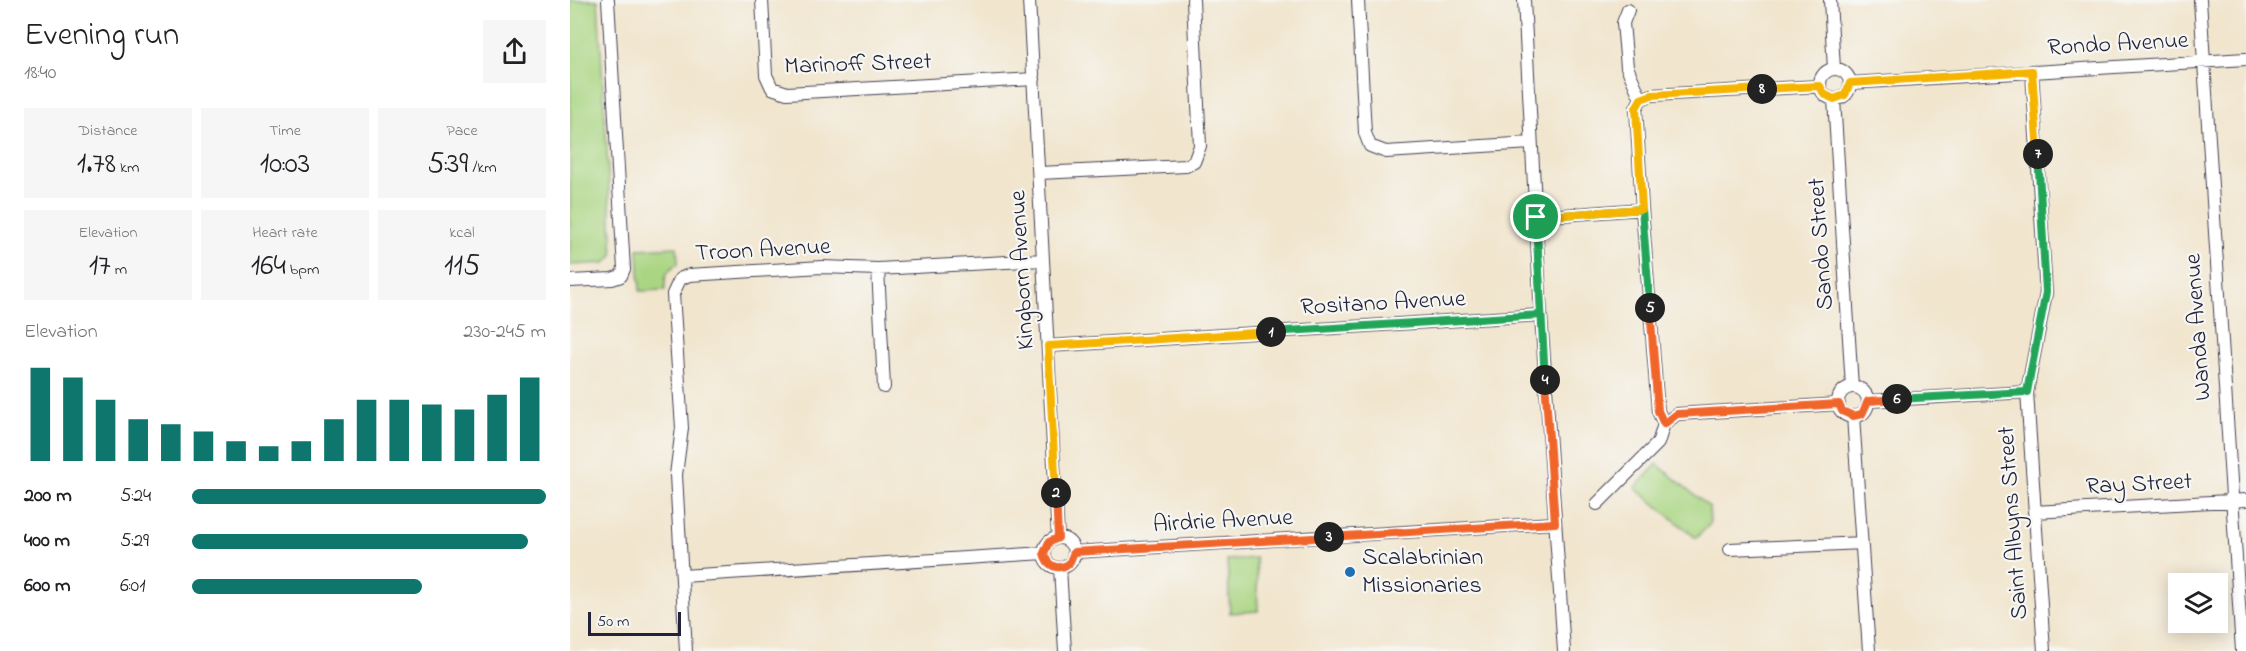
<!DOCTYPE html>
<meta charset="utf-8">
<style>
:root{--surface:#fff;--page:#f6f6f6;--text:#202124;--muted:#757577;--accent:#0f766e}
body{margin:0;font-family:"Indie Flower",sans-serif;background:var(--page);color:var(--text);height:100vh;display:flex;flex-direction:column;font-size:22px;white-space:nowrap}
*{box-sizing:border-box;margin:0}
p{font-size:20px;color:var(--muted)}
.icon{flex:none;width:33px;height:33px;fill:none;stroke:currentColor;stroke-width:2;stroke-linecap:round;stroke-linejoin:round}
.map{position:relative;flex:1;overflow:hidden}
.sheet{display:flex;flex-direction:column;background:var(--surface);width:570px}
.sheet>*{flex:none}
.controls{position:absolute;left:1598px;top:573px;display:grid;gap:12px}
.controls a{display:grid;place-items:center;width:60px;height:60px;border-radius:0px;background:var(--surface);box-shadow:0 3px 15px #0003;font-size:30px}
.scale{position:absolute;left:18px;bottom:15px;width:93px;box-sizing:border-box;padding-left:6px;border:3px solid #22223b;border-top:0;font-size:16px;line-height:21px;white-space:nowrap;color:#22223b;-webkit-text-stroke:4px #f6f6f2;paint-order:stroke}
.pin{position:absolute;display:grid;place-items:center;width:51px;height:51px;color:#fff;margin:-26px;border:3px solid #fff;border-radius:50%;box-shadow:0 2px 6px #0007}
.km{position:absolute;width:30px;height:30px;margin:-15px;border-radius:50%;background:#222;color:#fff;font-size:16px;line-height:30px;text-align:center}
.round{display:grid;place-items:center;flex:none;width:63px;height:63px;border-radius:0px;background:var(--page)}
.headline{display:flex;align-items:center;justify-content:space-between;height:102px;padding:0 24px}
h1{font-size:33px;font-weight:600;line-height:45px}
.figures{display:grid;grid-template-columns:repeat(3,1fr);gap:9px;height:102px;padding:6px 24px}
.figures div{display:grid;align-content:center;border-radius:0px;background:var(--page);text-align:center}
.figures b{font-size:30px;font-weight:600}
.figures small{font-size:16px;font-weight:400}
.figures p{font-size:16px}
.chart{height:168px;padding:12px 24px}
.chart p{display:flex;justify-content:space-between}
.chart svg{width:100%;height:108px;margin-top:6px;stroke:var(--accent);stroke-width:6}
ul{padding:0 24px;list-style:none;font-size:20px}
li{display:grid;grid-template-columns:96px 72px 1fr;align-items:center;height:45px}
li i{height:15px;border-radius:8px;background:var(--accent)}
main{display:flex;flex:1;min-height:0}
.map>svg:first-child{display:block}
.green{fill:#aad683;stroke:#667c5f;stroke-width:1.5}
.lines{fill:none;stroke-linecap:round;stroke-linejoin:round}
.minor-casing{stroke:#413f51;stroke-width:14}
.minor{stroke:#fff;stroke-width:12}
.split-1-casing{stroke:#fff;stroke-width:12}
.split-2-casing{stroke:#fff;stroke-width:12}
.split-3-casing{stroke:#fff;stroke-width:12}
.split-4-casing{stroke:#fff;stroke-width:12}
.split-5-casing{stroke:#fff;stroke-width:12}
.split-6-casing{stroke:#fff;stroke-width:12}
.split-7-casing{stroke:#fff;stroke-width:12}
.split-8-casing{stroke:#fff;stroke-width:12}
.split-9-casing{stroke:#fff;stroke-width:12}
.split-1{stroke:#22a559;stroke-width:8}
.split-2{stroke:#f5b400;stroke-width:8}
.split-3{stroke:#f0652b;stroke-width:8}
.split-4{stroke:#f0652b;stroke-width:8}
.split-5{stroke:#22a559;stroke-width:8}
.split-6{stroke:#f0652b;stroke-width:8}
.split-7{stroke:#22a559;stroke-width:8}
.split-8{stroke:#f5b400;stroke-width:8}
.split-9{stroke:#f5b400;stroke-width:8}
.poi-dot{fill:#1f6fb2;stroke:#f6f6f2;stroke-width:2}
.labels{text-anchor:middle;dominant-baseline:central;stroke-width:4.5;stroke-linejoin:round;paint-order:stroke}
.street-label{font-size:24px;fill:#22223b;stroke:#f6f6f2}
.poi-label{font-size:24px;fill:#22223b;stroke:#f6f6f2;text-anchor:start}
</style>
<main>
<section class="sheet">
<div class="headline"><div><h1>Evening run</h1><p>18:40</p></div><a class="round"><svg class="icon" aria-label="share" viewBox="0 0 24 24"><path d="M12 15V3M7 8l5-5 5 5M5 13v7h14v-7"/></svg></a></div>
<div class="figures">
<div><p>Distance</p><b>1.78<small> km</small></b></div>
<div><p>Time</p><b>10:03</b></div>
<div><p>Pace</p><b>5:39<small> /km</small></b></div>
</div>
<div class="figures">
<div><p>Elevation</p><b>17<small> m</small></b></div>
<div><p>Heart rate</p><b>164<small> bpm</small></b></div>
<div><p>kcal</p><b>115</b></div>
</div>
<div class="chart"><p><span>Elevation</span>230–245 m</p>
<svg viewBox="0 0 160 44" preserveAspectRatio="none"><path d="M5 44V6M15 44V10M25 44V19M35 44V27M45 44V29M55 44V32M65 44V36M75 44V38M85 44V36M95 44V27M105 44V19M115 44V19M125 44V21M135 44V23M145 44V17M155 44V10"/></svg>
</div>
<ul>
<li><b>200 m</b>5:24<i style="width:100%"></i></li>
<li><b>400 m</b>5:29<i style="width:95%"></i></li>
<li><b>600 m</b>6:01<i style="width:65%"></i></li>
</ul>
</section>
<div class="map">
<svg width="1676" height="651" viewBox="0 0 1676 651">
<rect width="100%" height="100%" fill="#f6f6f2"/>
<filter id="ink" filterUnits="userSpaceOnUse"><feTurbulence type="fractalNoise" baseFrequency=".0167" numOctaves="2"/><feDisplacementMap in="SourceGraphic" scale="12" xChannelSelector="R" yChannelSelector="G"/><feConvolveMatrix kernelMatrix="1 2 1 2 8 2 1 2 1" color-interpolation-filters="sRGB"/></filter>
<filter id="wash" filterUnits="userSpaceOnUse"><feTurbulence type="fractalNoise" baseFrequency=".008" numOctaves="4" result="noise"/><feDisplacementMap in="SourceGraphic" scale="24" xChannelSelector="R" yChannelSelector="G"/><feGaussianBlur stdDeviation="1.35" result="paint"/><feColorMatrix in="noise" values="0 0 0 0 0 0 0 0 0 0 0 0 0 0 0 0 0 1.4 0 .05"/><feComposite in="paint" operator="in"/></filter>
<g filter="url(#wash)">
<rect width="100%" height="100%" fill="#f1e5cd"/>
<!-- green -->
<path class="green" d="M0,0H28L43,256L35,263L0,265Z
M107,247L108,264C96,270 94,277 95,290L70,291L68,249Z
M1087,464L1139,507L1140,524L1126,538L1065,488Z
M686,558L688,611L660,613L657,560Z"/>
</g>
<g filter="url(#ink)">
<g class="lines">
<!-- minor casing -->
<g class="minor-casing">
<path id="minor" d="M192,0L196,75L202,88L217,93L464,79
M459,0L488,538
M788,0L795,133L800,146L816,152L961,143
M954,0L971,315L994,651
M1260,0L1264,69
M1630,0L1672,651
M1058,10L1053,23L1057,67L1071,99L1066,108L1072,209L1088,411L1094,424
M1250 84a15 15 0 1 1 30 0a15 15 0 1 1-30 0Z
M1462,71L1476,293L1457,392L1474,651
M1280,83L1676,59
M1071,99L1082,95L1250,86
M1264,99L1282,387
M469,173L616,166L624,162L630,146L623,0
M966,217L1072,209
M308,269L314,387
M0,281L42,279L51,276L54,269L38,0
M478,346L971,315
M1268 402a15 15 0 1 1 30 0a15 15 0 1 1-30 0Z
M1298,401L1457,392
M1283,416L1299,651
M1027,504L1088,443L1094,424L1107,414L1269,404
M1464,512L1676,500
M474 553a15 15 0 1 1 30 0a15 15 0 1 1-30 0Z
M1160,549L1292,543
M504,552L985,523
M490,568L495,651
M112,576L474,553
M116,651L106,475L112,428L103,294L110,279L119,275L252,267L308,269L473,260"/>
</g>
<!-- minor -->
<use href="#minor" class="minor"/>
</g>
</g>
<g class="lines" filter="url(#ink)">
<!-- split-1 casing -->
<g class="split-1-casing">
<path id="split-1" d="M701,332L971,315L966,217"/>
</g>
<!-- split-2 casing -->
<g class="split-2-casing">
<path id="split-2" d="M486,493L478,346L701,332"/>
</g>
<!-- split-3 casing -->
<g class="split-3-casing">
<path id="split-3" d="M486,493L488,538L479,542L474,553C477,566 487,571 499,564L504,552L759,537"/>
</g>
<!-- split-4 casing -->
<g class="split-4-casing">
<path id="split-4" d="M759,537L985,523L975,380"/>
</g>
<!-- split-5 casing -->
<g class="split-5-casing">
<path id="split-5" d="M975,380L966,217L1072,209L1080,308"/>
</g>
<!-- split-6 casing -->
<g class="split-6-casing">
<path id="split-6" d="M1080,308L1088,411L1094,424L1107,414L1269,404L1272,411L1283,416L1292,414L1298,401L1327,399"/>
</g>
<!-- split-7 casing -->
<g class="split-7-casing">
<path id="split-7" d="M1327,399L1457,392L1476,292L1468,154"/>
</g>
<!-- split-8 casing -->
<g class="split-8-casing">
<path id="split-8" d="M1192,89L1250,86L1254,94L1264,99L1275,95L1280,83L1462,71L1468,154"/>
</g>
<!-- split-9 casing -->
<g class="split-9-casing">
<path id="split-9" d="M966,217L1072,209L1066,108L1071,99L1082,95L1192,89"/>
</g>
<!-- split-1 -->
<use href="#split-1" class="split-1"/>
<!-- split-2 -->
<use href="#split-2" class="split-2"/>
<!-- split-3 -->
<use href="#split-3" class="split-3"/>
<!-- split-4 -->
<use href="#split-4" class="split-4"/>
<!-- split-5 -->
<use href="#split-5" class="split-5"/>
<!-- split-6 -->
<use href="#split-6" class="split-6"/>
<!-- split-7 -->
<use href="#split-7" class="split-7"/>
<!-- split-8 -->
<use href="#split-8" class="split-8"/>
<!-- split-9 -->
<use href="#split-9" class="split-9"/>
</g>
<!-- markers -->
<circle class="poi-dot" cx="780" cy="572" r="6"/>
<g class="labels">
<!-- street labels -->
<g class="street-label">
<text transform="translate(1548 45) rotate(-3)">Rondo Avenue</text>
<text transform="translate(288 65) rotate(-2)">Marinoff Street</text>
<text transform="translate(1252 244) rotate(-94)">Sando Street</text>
<text transform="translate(193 251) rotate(-3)">Troon Avenue</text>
<text transform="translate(453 270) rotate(-93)">Kingborn Avenue</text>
<text transform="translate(813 304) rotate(-3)">Rositano Avenue</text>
<text transform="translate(1629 327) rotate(-94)">Wanda Avenue</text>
<text transform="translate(1569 485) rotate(-3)">Ray Street</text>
<text transform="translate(653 522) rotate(-3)">Airdrie Avenue</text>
<text transform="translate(1444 523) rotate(-94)">Saint Albyns Street</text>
</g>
<!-- poi labels -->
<g class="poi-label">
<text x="792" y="558">Scalabrinian<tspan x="792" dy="28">Missionaries</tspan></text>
</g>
</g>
</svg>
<div class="controls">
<a><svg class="icon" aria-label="layers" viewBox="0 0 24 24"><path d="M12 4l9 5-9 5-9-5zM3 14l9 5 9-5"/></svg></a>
</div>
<div class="scale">50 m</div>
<div class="pin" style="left:966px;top:217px;background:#1e9e55"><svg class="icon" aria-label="arrive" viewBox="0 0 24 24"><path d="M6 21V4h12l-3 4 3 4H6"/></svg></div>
<b class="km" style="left:701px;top:332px">1</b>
<b class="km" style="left:486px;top:493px">2</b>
<b class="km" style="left:759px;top:537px">3</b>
<b class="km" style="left:975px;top:380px">4</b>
<b class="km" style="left:1080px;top:308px">5</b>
<b class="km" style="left:1327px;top:399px">6</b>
<b class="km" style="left:1468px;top:154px">7</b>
<b class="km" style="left:1192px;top:89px">8</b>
</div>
</main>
